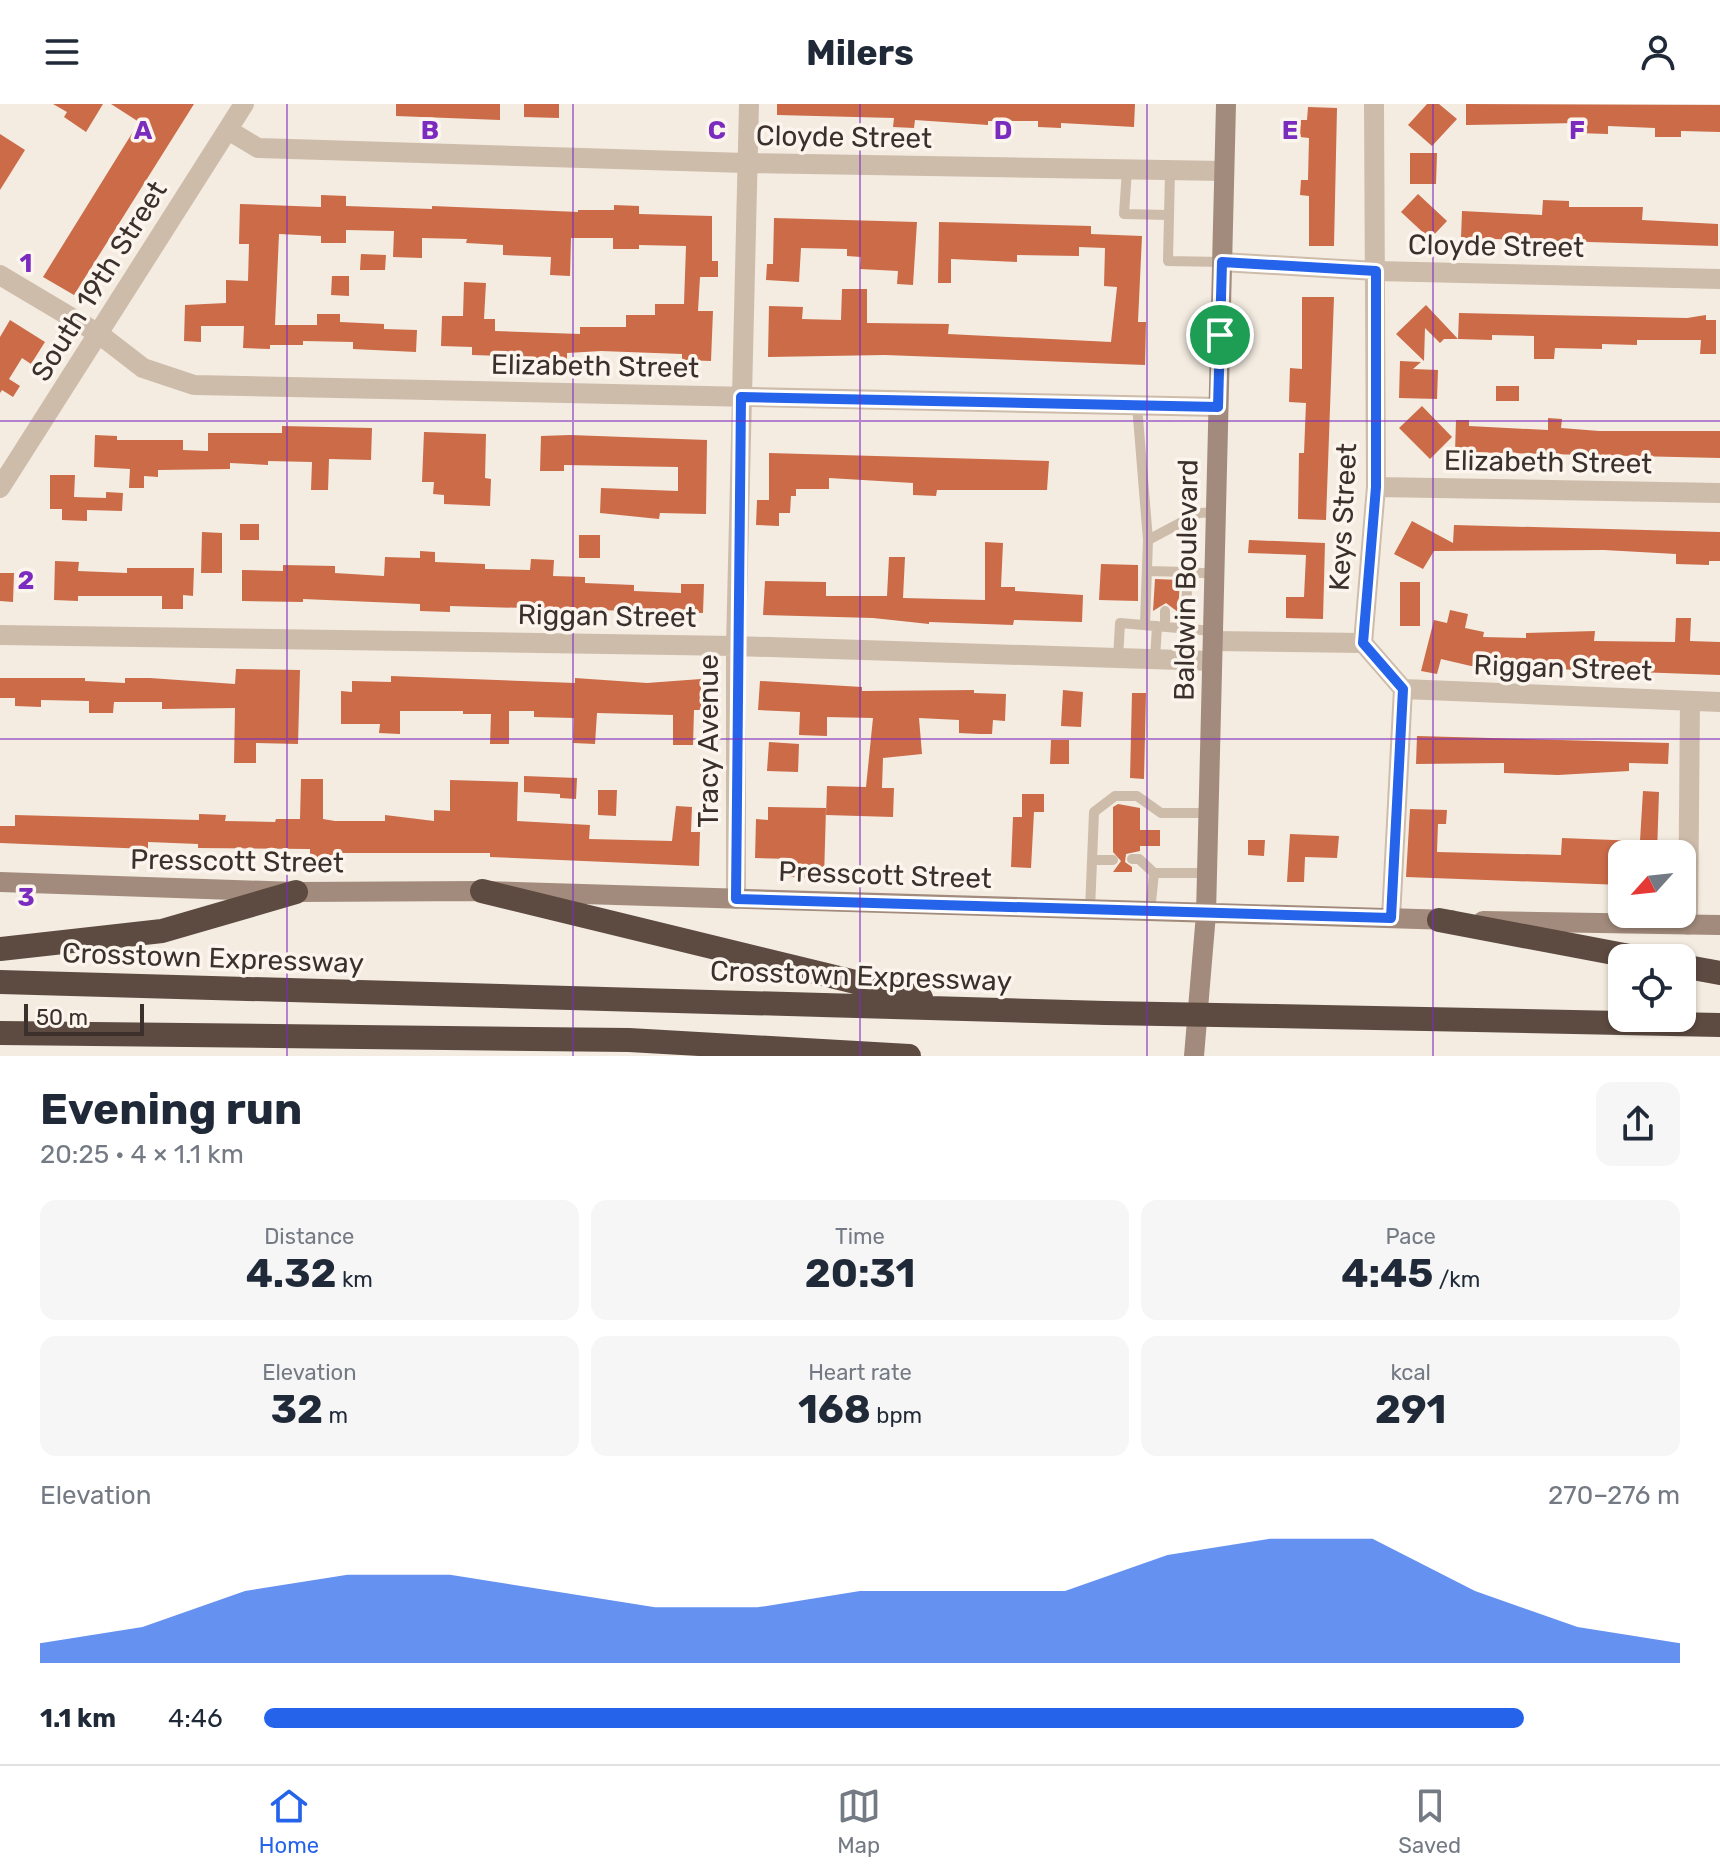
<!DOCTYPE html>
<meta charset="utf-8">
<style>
:root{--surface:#fff;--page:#f6f6f7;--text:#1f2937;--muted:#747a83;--line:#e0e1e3;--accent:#2563eb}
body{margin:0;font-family:Rubik,sans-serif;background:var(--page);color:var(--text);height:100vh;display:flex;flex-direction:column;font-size:30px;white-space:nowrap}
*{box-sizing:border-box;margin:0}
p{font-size:26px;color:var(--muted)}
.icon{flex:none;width:44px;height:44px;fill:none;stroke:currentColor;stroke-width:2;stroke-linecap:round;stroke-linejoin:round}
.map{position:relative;height:952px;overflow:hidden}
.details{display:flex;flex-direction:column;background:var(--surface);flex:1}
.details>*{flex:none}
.needle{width:52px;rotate:243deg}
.controls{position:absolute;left:1608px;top:736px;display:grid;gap:16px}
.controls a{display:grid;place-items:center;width:88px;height:88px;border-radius:16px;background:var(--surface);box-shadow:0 2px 6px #0004;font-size:40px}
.scale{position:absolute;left:24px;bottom:20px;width:120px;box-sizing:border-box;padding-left:8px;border:4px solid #3b302b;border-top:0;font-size:22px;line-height:28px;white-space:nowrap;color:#3b302b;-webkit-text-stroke:6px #fbf5ee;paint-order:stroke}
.pin{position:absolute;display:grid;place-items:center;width:68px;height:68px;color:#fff;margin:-34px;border:4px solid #fff;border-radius:50%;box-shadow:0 2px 8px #0007}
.round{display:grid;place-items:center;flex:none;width:84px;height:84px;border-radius:16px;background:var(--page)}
.summary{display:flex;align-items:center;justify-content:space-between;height:136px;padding:0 40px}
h1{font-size:44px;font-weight:700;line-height:60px}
.figures{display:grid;grid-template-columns:repeat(3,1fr);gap:12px;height:136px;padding:8px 40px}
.figures div{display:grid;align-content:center;border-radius:16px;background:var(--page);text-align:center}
.figures b{font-size:40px;font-weight:700}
.figures small{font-size:22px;font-weight:400}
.figures p{font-size:22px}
.chart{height:224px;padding:16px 40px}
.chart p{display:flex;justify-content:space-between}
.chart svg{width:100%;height:144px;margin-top:8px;fill:var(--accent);opacity:.7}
ul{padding:0 40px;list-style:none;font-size:26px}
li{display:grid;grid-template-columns:128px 96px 1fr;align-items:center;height:60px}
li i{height:20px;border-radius:10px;background:var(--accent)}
header{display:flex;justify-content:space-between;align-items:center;height:104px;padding:0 40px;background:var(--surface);font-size:36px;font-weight:700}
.tabs{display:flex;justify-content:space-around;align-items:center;height:112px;border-top:2px solid var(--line);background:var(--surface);font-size:22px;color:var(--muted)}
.tabs a{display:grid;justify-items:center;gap:4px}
.tabs .current{color:var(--accent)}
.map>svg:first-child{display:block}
.building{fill:#cb6b48}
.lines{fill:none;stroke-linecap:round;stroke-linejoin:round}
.service{stroke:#cebcab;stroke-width:10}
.minor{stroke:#cebcab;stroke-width:20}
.secondary{stroke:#a28b7c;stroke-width:20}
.motorway{stroke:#5d4b41;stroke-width:24}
.motorway-bridge{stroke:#5d4b41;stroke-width:24}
.route-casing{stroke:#fff;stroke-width:16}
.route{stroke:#2563eb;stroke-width:10}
.grid{fill:none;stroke:#7b2cbf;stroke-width:2;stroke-opacity:0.55}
.labels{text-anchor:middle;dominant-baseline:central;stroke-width:7;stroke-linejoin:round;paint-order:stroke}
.street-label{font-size:28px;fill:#3b302b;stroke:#fbf5ee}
.grid-label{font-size:26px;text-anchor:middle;font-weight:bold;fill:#7b2cbf;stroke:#fbf5ee;stroke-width:7;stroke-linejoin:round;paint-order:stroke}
</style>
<header><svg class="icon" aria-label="menu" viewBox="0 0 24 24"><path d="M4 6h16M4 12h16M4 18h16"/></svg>Milers<svg class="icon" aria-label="person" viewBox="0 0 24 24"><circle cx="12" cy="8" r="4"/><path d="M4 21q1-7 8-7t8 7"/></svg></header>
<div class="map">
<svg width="1720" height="952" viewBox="0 0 1720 952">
<rect width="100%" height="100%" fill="#f4ece1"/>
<!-- building -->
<path class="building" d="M53,0H103L86,28L64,13L67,8Z
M111,0H194L74,191L43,173L139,18Z
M396,0H500V16L396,12Z
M524,0H559V14L524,13Z
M777,0H1135L1134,23L1061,19V24L1038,23V17H988V21L915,16L914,24L893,23L894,14L777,11Z
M1427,0H1439L1457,15L1432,42L1408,21Z
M1466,0L1720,1V28L1681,27V33H1655V24L1608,22V30L1577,29V19L1466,21Z
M1308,3L1337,4L1334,142H1309V92L1300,91L1301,76H1308L1309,34L1300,33L1301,16H1307Z
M0,30L25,46L0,86Z
M1410,49H1437L1436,80H1410Z
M1418,90L1447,117L1430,135L1401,108Z
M321,91L346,92V102L432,105V102L578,108V106H614V101L639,102V110L712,112V157H718V173H700L698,207H713L711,257L682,256V250L601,247L567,249V255L503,257V252L472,251V243L441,242L442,212H463L464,178L486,179L484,215H495V227L580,230V223H626V211H655V200H684L686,142L639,141V145H613V134H571L570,172L550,171L551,153L503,151V141L466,139L467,135L422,134V154L393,153L394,127L346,126V139H321V132L279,130L275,221H317V210H340V218L384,220V225L417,226L416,248L353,245V238L303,237V241H270V245L243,244L244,222H201V238L184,237L185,201L226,199V176L248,177L249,140H239L240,100L321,103Z
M1543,96L1569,97V103H1643L1642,116L1718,120V142L1461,134L1462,107L1542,111Z
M774,114L917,118L913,181L897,180L898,167L860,165L861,153L847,152V145L801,144L799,178L766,176L767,160H773Z
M939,118L1091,122V130L1142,132L1138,218H1146L1145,261L885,251L768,253L769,202L803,203L802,215L841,216L842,185H867V219L949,220L948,230L1111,238L1117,183L1104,182L1105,144L1079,143V152L1017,151V158L951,155V179H938Z
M361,150L386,151L385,166H360Z
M332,172H349V192L331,191Z
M1302,193H1334L1326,416L1298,415L1299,349H1304L1306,299L1289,298L1290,264L1302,265Z
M1426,201L1458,235H1444L1440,239L1425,224L1424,257L1396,230Z
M1459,209L1687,214L1706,211V216H1716V250H1700L1701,236H1637V241L1602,240V245L1555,244L1554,255H1534V232L1492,231V236L1458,235Z
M10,216L45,238L31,260L22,254L9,275L20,282L13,293L2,286L0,289V233Z
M1400,257L1421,258L1413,265L1438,266L1437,295L1399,294Z
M1496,282H1519V297H1496Z
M1422,302L1452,333L1430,355L1399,324Z
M1548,314L1562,315L1561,324L1599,327H1720V354L1455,348L1456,316H1469V322L1548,326Z
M282,322L372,324L371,356L329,355L328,386H311L312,358L268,357V361L230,359V365L158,366V373L144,372V384H129L130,365L94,363L95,331L117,332V336H183V346L208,347V329H282Z
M424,328L486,330L485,374L491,375L490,402L444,400V391L433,390L434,378H422Z
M570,331L707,336L706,410L660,409L659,415L600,409L601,384L678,387V363L564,361V367H540L541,332Z
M769,349L1049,357L1047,386H937L936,392L913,391V379L829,374V385H796V392H791L790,409H779V422L756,421L757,396H769Z
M50,371H75L74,393L106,394V388L123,389L122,407L87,406V417L62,416V405H50Z
M1412,417L1453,439L1454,421L1720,428V457H1709V461L1676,460V450L1604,446L1434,447L1423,465L1394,450Z
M240,420H259V436H240Z
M202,428L222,429V469H201Z
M579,431H600V454H579Z
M1249,436L1325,439L1323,515L1286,514V493H1304L1306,451L1248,449Z
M985,438L1003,439L1001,483H1015V487L1083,491L1082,518L1014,516L1013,521L929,518V520L873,514L763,511L765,477L826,478V492H887L889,453H905L903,494L985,496Z
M420,447L435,448V458L485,460V465L530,466L531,455L554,456L553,472L585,473V479L634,481V487L681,489V480H704L703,509L450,502V508L420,507V500L303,495V498L242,497V466L283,467V461L335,462V469L384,472L385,453L420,454Z
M55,457L79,458L78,467L127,469V464H194L193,492L183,491V505H162V492H78V497L54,496Z
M1101,460L1138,461V497L1099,496Z
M0,469H14L13,498L0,497Z
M1155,475L1180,476L1178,508L1166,499L1153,507Z
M1400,478H1420V522H1400Z
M1450,506L1468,510L1465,524L1484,528L1483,533L1526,534V529L1595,527L1594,537L1675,538L1676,514H1691L1690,537L1720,538V571L1471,562L1441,555L1437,570L1421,567L1434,516L1447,519Z
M236,565L300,566L298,640L256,639V659H234L235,604L162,605V598H114L113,609H89V597L41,596V603L15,602V594H0V574H85V577L125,579V574H150L235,580Z
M391,572L575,579V574L647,579L701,575V606H694L693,641H673V611L597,609L595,640L573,639L574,614L534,613V607H509V640H490L491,610H463V607H400V630L379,629L380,620H341V587L352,588V577L391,578Z
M760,577L862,583V587L974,586V589L1006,590L1005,617L993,616L992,630H980L959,629V616L919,614L922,650L883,654L882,684H894L893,713L826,711L827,682L866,683L873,614L827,613V632L799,631L800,608L758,606Z
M1063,586L1083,588L1081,623L1061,622Z
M1132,589H1146L1144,675L1130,674Z
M1417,632L1669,639L1668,660L1629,659V667L1558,671L1504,669V659L1416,660Z
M1051,636H1069V660H1050Z
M769,638L799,640L798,668L767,667Z
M524,672L577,674L576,695L560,694V690L524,688Z
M301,675H323V715L335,717H385V711L434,717V706L450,707V676L518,678L517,717L590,721L589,735L672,737L676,702L692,703L691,728H700L699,762L490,753V749H334L333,755L310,754V745L198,744V740L148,738V745L0,739V722H15V711L199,716V710L226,711L225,717L275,718L276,715H300Z
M598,686H617L616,712L598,711Z
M1643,687L1659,688L1657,750H1622V781L1406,773L1410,705L1447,706L1446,720H1438L1437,748L1561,751L1562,734L1640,737Z
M1022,690H1044V708H1034L1031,764L1011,763L1013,713H1022Z
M1118,700L1140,704V726H1160V742H1140V747L1126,750L1125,758L1132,763V768H1113L1121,757L1113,748V703Z
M768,703L826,704L824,774L789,773L790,755L755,754L756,715L768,716Z
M1290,730L1339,732L1337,754L1305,753L1304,778H1287Z
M1248,736H1265L1264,752L1248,751Z"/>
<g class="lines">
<!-- service -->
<path class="service" d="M1127,66L1124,110L1168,111
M1170,67L1168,157L1222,158
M1137,301L1148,436L1145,520
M1148,436L1199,409L1216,408
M1147,467L1188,468L1185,524
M1188,468L1216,470
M1165,523V507
M1118,555L1120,519L1213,527
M1155,555L1157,522
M1132,755H1139L1154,769
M1092,756H1113
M1090,806L1094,708L1115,692H1137L1161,709H1209
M1150,808L1154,769H1207"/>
<!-- minor -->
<path class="minor" d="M1374,0L1376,383L1363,539L1403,585L1391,814
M228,26L258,44L746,59L1224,67
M1222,158L1376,167L1720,175
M0,171L99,230L143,264L194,281L1218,303
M1376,383L1720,389
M0,384L244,0
M0,531L736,542L1212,557
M1213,537L1363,539
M1403,585L1720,598
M736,795V542L749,0
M1688,821L1690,597"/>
<!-- secondary -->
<path class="secondary" d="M0,778L296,788L482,787L1451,816
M1483,817L1720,821
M1194,952L1206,810L1226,0"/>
<!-- motorway -->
<path class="motorway" d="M482,787L921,894
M1439,816L1640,854
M0,845L162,827L296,788
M1682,862L1720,869
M0,878L1106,909
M1274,912L1720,921
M0,929L629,936L909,952"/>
<!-- motorway-bridge -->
<path class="motorway-bridge" d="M1106,909L1274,912"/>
</g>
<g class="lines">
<!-- route casing -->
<g class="route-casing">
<path id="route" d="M1222,158L1376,167V383L1363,539L1403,585L1391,814L736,795L741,293L1218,303Z"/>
</g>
<!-- route -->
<use href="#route" class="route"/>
</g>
<!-- grid -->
<path class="grid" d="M287,0V952M573,0V952M860,0V952M1147,0V952M1433,0V952M0,317H1720M0,635H1720"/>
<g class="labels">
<!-- street labels -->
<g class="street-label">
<text transform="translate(844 33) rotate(1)">Cloyde Street</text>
<text transform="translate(1496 142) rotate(1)">Cloyde Street</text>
<text transform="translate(99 177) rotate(-58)">South 19th Street</text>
<text transform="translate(595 262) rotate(1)">Elizabeth Street</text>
<text transform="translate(1548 358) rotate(1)">Elizabeth Street</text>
<text transform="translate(1343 413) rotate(-87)">Keys Street</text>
<text transform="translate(1186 476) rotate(-89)">Baldwin Boulevard</text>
<text transform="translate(607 512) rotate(1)">Riggan Street</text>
<text transform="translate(1563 564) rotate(2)">Riggan Street</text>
<text transform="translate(708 637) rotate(-90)">Tracy Avenue</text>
<text transform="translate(237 757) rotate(1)">Presscott Street</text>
<text transform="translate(885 771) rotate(2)">Presscott Street</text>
<text transform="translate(213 854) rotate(2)">Crosstown Expressway</text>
<text transform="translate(861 872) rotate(2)">Crosstown Expressway</text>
</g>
</g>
<g class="grid-label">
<text x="143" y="35">A</text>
<text x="430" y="35">B</text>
<text x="717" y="35">C</text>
<text x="1003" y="35">D</text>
<text x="1290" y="35">E</text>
<text x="1577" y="35">F</text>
<text x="26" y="168">1</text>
<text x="26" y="485">2</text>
<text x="26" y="802">3</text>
</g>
</svg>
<div class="controls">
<a><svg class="needle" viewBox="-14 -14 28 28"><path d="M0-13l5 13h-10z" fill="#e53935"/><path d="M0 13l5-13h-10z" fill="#747a83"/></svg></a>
<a><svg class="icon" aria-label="locate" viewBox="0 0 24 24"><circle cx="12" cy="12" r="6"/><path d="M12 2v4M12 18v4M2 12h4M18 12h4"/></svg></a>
</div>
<div class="scale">50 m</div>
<div class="pin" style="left:1220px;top:231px;background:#1e9e55"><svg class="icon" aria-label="arrive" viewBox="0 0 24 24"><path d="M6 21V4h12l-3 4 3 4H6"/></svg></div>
</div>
<section class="details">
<div class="summary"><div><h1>Evening run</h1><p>20:25 · 4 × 1.1 km</p></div><a class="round"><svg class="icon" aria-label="share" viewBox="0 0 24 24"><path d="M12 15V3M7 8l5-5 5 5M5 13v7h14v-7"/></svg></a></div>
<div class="figures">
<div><p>Distance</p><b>4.32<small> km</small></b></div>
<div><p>Time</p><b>20:31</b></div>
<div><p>Pace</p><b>4:45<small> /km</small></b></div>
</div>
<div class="figures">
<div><p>Elevation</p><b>32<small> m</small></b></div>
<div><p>Heart rate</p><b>168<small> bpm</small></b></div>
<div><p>kcal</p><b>291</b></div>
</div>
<div class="chart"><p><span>Elevation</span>270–276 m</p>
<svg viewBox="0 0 160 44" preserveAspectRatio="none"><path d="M0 44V38L10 33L20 22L30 17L40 17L50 22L60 27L70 27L80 22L90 22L100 22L110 11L120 6L130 6L140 22L150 33L160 38V44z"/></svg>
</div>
<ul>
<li><b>1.1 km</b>4:46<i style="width:89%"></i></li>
</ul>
</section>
<nav class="tabs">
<a class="current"><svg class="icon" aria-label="home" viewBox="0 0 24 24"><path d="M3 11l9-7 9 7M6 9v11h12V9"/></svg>Home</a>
<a><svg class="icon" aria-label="map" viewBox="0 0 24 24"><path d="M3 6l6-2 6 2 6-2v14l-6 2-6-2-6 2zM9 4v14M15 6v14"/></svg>Map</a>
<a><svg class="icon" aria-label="saved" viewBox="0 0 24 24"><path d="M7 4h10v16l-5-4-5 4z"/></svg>Saved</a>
</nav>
